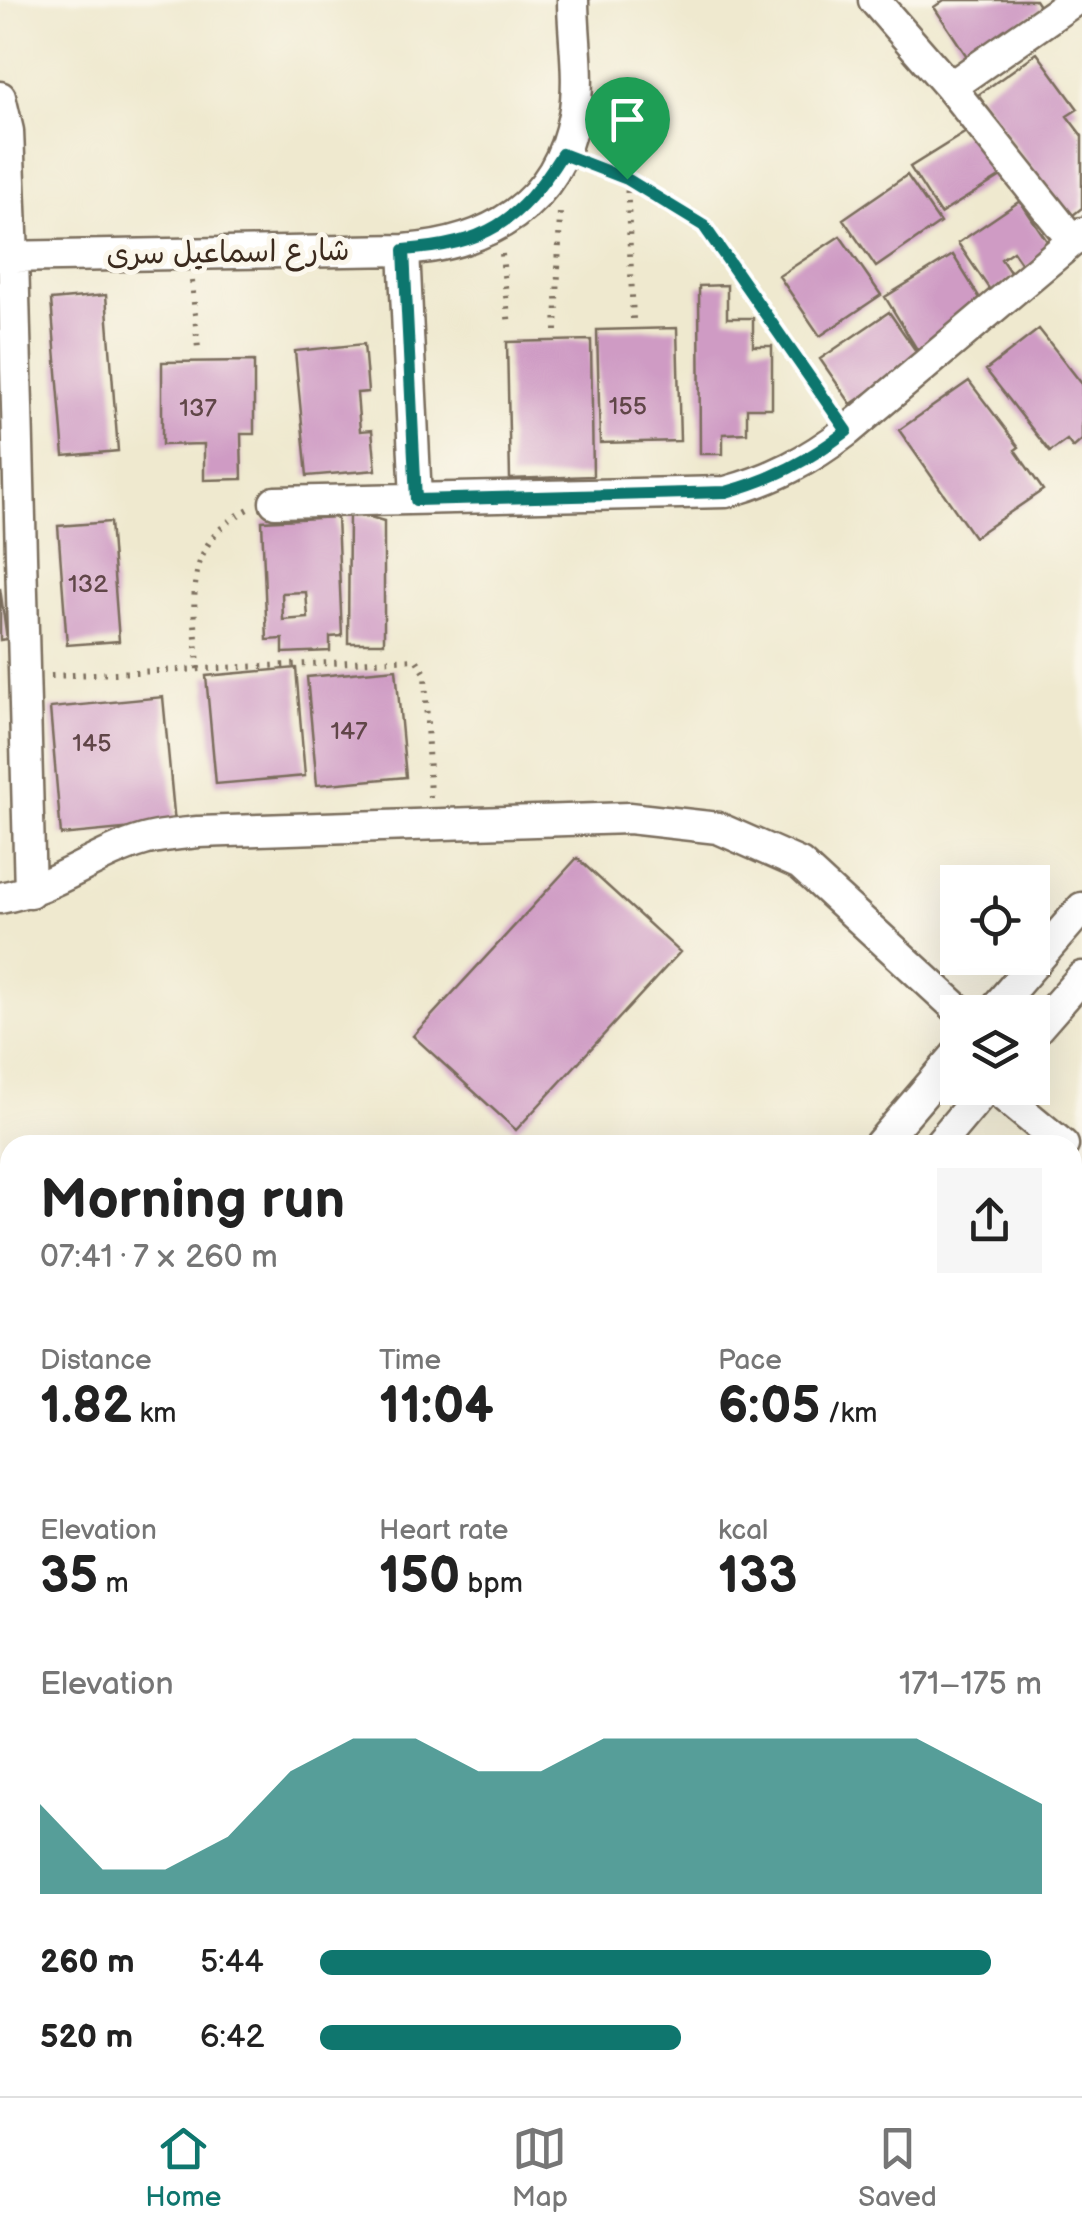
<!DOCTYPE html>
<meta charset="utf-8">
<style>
:root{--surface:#fff;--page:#f6f6f6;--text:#222;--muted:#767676;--line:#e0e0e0;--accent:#0f766e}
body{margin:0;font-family:"Balsamiq Sans","Playpen Sans Arabic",sans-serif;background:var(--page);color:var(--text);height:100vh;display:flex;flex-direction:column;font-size:38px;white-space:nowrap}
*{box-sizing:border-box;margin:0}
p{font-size:32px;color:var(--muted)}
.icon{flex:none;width:55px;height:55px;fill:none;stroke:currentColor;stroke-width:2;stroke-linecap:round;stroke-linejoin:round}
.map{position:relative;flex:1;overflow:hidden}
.sheet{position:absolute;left:0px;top:1135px;width:1082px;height:962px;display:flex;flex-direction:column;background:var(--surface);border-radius:30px 30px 0 0;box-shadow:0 10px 40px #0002}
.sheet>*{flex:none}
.buttons{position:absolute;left:940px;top:865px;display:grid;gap:20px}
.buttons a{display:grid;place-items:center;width:110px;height:110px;border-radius:0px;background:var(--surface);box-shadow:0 10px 40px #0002;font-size:50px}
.pin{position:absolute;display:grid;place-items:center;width:85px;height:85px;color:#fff;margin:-102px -42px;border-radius:50% 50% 50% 0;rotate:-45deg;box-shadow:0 0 10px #0007}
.pin .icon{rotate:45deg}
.round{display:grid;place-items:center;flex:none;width:105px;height:105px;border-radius:0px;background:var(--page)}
.head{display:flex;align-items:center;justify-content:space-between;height:170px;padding:0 40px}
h1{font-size:55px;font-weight:700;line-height:75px}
.metrics{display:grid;grid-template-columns:repeat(3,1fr);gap:15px;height:170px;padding:10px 40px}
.metrics div{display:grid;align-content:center}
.metrics b{font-size:50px;font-weight:700}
.metrics small{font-size:28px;font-weight:400}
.metrics p{font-size:28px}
.chart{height:280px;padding:20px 40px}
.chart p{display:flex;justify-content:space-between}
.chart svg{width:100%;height:180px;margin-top:10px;fill:var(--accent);opacity:.7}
ul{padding:0 40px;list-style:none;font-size:32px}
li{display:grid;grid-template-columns:160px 120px 1fr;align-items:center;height:75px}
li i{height:25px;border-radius:12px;background:var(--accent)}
.dock{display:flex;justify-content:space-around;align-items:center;height:140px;border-top:2px solid var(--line);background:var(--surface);font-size:28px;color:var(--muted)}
.dock a{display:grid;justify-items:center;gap:5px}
.dock .current{color:var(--accent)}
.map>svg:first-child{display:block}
.building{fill:#cf9bc4;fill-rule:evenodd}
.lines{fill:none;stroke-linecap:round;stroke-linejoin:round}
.minor-casing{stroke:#7a6d5c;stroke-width:35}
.path{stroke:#7a6d5c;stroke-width:6;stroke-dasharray:2.5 8;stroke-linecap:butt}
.minor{stroke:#fff;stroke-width:30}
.route-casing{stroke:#fff;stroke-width:20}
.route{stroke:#0f766e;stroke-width:12}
.labels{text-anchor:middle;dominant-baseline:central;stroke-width:10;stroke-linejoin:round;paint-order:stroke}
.number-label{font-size:25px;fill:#604648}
.street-label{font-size:30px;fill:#3b2a1e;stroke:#fbf7ec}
</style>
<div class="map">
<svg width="1082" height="2096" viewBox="0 0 1082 2096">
<rect width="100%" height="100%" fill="#fbf7ec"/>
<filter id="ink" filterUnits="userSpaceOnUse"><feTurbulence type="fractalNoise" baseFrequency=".01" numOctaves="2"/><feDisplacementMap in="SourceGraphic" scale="20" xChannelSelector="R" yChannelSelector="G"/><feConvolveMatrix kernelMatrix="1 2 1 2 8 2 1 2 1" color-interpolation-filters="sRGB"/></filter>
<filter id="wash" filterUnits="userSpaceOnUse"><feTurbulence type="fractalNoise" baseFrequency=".0048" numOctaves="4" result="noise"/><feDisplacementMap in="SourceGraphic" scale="40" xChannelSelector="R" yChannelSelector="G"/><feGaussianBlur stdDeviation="2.25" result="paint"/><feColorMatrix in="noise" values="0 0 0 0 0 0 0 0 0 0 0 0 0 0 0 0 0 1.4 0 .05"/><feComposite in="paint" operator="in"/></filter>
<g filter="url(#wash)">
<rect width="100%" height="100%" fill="#efe9cf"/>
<g id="blocks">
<!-- building -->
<path class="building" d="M944,0H1035L1041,9L968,58L934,7Z
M1037,53L1078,109L1067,116L1082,136V208L1068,219L978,95Z
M979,124L980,146L989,160L998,154L1009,171L940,214L910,167Z
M907,175L940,223L876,267L843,219Z
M1020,201L1053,250L1026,270L1013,251L1001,259L1014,278L992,293L958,243Z
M840,236L881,295L820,336L779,276Z
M953,255L983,303L977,316L918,351L885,297Z
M727,285V318H753V346H772V408H747V433L723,434V454H700L699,286Z
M106,295L118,451L64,456L51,300Z
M889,312L920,357L851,404L820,359Z
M677,328L680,441L600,443L597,330Z
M1039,329L1082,384V440L1073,448L1067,440L1050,452L986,370Z
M591,340L593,476L510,479L507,342Z
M364,344L368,392L357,393L360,431L372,430L376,470L307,476L295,351Z
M254,361V434H241L242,479L204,480V444L162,445V362Z
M969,381L1019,447L1015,450L1043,490L974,537L899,430Z
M349,511L384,521V643H348Z
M337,517L342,636L330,637V651L283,653V639L267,640L262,521ZM306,592L308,618L283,620L282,593Z
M110,522L119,641L67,645L58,526Z
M0,588L7,639L0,640Z
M296,668L305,776L216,784L206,676Z
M396,669L406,777L317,785L307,677Z
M163,697L175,824L61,835L50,708Z
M577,858L680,952L516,1130L413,1036Z
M1072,1197L1082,1206V1252L1072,1261Z
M0,1408H10V1486H0Z
M1072,1411L1082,1417V1470L1072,1485Z
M1082,1485V1558L1072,1553V1501Z
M1072,1740L1082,1746V1757L1072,1772Z
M1072,1808L1082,1814V1895L1072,1890Z
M1072,1898L1082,1904V1940L1072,1956Z
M10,2019V2088H71V2096H4V2089H0V2020Z
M294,2088H337L338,2096H320V2091L299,2095Z
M344,2088H364L365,2095L345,2096Z
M510,2088H563L562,2096H510Z
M640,2088H700L701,2096H640Z"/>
</g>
</g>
<g filter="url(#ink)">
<use href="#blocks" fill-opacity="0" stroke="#7a6d5c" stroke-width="2.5"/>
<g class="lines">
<!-- minor casing -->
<g class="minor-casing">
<path id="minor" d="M874,0L950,87L1073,241
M950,87L1075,0
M0,97L8,131L13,257L30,892
M404,250L416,499
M0,257L404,250C488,244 558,205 574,115C581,79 573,36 573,0
M275,502L726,492C773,479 808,461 847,431L1082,233
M0,898C56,888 92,855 144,840C161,835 181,834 198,832L629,818L718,828L800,864L961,1012
M992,1012L1082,908
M1032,1034L1082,977
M994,1088L1063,1145
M879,1145L958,1053
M938,1145L986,1088
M1072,1344L1082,1352
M1072,1600L1082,1592
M1072,1699L1082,1705
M0,1824L10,1821
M0,1873L10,1871
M1072,1988L1082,1974
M436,2088L439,2096
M922,2088L934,2096
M1000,2096L1006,2088"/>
</g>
<!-- path -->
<path class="path" d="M586,163L627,179L704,226L832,410
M627,180L633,319
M502,254L509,327
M192,281L198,349
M556,331L560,211
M198,669C195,602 179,545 249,509
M51,676L416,659L425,673L430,798"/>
<!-- minor -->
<use href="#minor" class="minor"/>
</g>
</g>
<g class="lines" filter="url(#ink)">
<!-- route casing -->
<g class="route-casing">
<path id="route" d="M562,154L627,179L704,226L847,431C808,461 773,479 726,492L416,500L404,250C485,244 519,223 562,154Z"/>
</g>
<!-- route -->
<use href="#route" class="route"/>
</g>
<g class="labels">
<!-- number labels -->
<g class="number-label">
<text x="628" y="406">155</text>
<text x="198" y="408">137</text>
<text x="88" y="584">132</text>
<text x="349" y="731">147</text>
<text x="92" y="743">145</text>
</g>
<!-- street labels -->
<g class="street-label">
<text transform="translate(228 253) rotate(-1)">شارع اسماعيل سرى</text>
</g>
</g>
</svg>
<div class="buttons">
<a><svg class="icon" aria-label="locate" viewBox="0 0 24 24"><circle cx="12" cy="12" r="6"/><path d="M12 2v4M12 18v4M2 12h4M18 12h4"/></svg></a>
<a><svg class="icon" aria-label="layers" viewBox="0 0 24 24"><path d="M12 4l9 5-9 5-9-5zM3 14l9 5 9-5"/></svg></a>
</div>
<div class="pin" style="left:627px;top:179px;background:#1e9e55"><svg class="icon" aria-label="arrive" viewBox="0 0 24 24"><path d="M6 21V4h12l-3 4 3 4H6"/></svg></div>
<section class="sheet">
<div class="head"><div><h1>Morning run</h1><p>07:41 · 7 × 260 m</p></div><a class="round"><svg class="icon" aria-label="share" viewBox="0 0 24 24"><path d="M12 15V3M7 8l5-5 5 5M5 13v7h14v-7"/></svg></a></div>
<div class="metrics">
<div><p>Distance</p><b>1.82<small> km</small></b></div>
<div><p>Time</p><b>11:04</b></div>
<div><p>Pace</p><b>6:05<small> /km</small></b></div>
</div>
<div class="metrics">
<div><p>Elevation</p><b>35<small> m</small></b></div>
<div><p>Heart rate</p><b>150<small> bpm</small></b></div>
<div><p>kcal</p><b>133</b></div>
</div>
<div class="chart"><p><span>Elevation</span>171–175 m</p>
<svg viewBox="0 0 160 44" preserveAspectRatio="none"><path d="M0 44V22L10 38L20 38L30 30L40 14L50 6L60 6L70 14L80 14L90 6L100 6L110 6L120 6L130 6L140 6L150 14L160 22V44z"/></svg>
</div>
<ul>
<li><b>260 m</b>5:44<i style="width:93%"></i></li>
<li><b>520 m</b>6:42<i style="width:50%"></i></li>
</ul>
</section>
</div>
<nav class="dock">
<a class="current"><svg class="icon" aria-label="home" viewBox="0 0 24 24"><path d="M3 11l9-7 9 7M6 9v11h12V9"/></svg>Home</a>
<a><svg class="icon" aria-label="map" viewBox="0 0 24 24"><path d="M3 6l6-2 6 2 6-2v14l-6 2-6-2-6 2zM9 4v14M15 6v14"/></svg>Map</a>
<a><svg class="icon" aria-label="saved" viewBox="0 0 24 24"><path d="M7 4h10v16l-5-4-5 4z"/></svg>Saved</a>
</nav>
